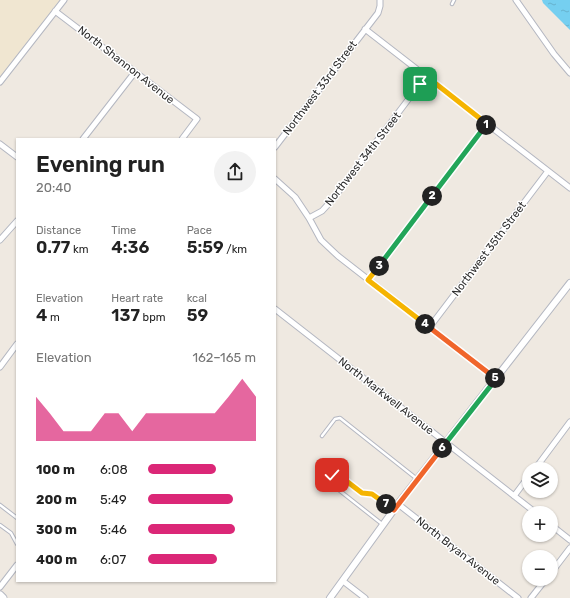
<!DOCTYPE html>
<meta charset="utf-8">
<style>
:root{--surface:#fff;--page:#f2f2f2;--text:#222;--muted:#767676;--accent:#db2777}
body{margin:0;font-family:Rubik,sans-serif;background:var(--page);color:var(--text);height:100vh;display:flex;flex-direction:column;font-size:15px;white-space:nowrap}
*{box-sizing:border-box;margin:0}
p{font-size:13px;color:var(--muted)}
.icon{flex:none;width:22px;height:22px;fill:none;stroke:currentColor;stroke-width:2;stroke-linecap:round;stroke-linejoin:round}
.map{position:relative;flex:1;overflow:hidden}
.sheet{position:absolute;left:16px;top:138px;width:260px;height:444px;display:flex;flex-direction:column;background:var(--surface);border-radius:0px;box-shadow:0 1px 3px #0004}
.sheet>*{flex:none}
.fabs{position:absolute;left:522px;top:462px;display:grid;gap:8px}
.fabs a{display:grid;place-items:center;width:36px;height:36px;border-radius:50%;background:var(--surface);box-shadow:0 1px 3px #0004;font-size:20px}
.pin{position:absolute;display:grid;place-items:center;width:34px;height:34px;color:#fff;margin:-17px;border-radius:8px;box-shadow:0 2px 6px #0006}
.km{position:absolute;width:20px;height:20px;margin:-10px;border-radius:50%;background:#222;color:#fff;font-size:11px;line-height:20px;text-align:center}
.round{display:grid;place-items:center;flex:none;width:42px;height:42px;border-radius:21px;background:var(--page)}
.overview{display:flex;align-items:center;justify-content:space-between;height:68px;padding:0 20px}
h1{font-size:22px;font-weight:600;line-height:30px}
.stats{display:grid;grid-template-columns:repeat(3,1fr);gap:6px;height:68px;padding:4px 20px}
.stats div{display:grid;align-content:center}
.stats b{font-size:17px;font-weight:600}
.stats small{font-size:11px;font-weight:400}
.stats p{font-size:11px}
.chart{height:112px;padding:8px 20px}
.chart p{display:flex;justify-content:space-between}
.chart svg{width:100%;height:72px;margin-top:4px;fill:var(--accent);opacity:.7}
ul{padding:0 20px;list-style:none;font-size:13px}
li{display:grid;grid-template-columns:64px 48px 1fr;align-items:center;height:30px}
li i{height:10px;border-radius:5px;background:var(--accent)}
.map>svg:first-child{display:block}
.education{fill:#f0e6d1}
.water{fill:url(#water-ripples)}
.lines{fill:none;stroke-linecap:round;stroke-linejoin:round}
.service-casing{stroke:#b4b7c1;stroke-width:4.5}
.minor-casing{stroke:#b4b7c1;stroke-width:7}
.tertiary-casing{stroke:#b4b7c1;stroke-width:8}
.secondary-casing{stroke:#b4b7c1;stroke-width:9}
.service{stroke:#fff;stroke-width:2.5}
.minor{stroke:#fff;stroke-width:5}
.tertiary{stroke:#fff;stroke-width:6}
.secondary{stroke:#fff;stroke-width:7}
.split-1-casing{stroke:#fff;stroke-width:8}
.split-2-casing{stroke:#fff;stroke-width:8}
.split-3-casing{stroke:#fff;stroke-width:8}
.split-4-casing{stroke:#fff;stroke-width:8}
.split-5-casing{stroke:#fff;stroke-width:8}
.split-6-casing{stroke:#fff;stroke-width:8}
.split-7-casing{stroke:#fff;stroke-width:8}
.split-8-casing{stroke:#fff;stroke-width:8}
.split-1{stroke:#f5b400;stroke-width:5}
.split-2{stroke:#22a559;stroke-width:5}
.split-3{stroke:#22a559;stroke-width:5}
.split-4{stroke:#f5b400;stroke-width:5}
.split-5{stroke:#f0652b;stroke-width:5}
.split-6{stroke:#22a559;stroke-width:5}
.split-7{stroke:#f0652b;stroke-width:5}
.split-8{stroke:#f5b400;stroke-width:5}
.labels{text-anchor:middle;dominant-baseline:central;stroke-width:3;stroke-linejoin:round;paint-order:stroke}
.street-label{font-size:11px;fill:#2e2e2e;stroke:#fff}
</style>
<div class="map">
<svg width="570" height="598" viewBox="0 0 570 598">
<defs>
<pattern id="water-ripples" width="26" height="14" patternUnits="userSpaceOnUse"><rect width="26" height="14" fill="#75cff0"/><path d="M2 4q2-2 4 0t4 0M15 11q2-2 4 0t4 0" fill="none" stroke="#66b2ce"/></pattern>
</defs>
<rect width="100%" height="100%" fill="#efe9e1"/>
<!-- education -->
<path class="education" d="M0,0H60L0,77Z"/>
<!-- water -->
<path class="water" d="M542,0H570V30L543,3Z"/>
<g class="lines">
<!-- service casing -->
<g class="service-casing">
<path id="service" d="M452,4L454,0
M322,436L335,419L340,418L417,479
M0,505L17,518
M382,524L330,483L328,481L330,476L336,473L362,493L372,494L393,510
M0,525L11,533L17,544"/>
</g>
<!-- minor casing -->
<g class="minor-casing">
<path id="minor" d="M516,0L554,54L570,73
M55,11L197,119L182,139
M365,29L570,188
M0,82L64,0
M83,139L135,72
M0,144L17,157
M275,147L378,13L380,6V0
M275,179L295,197L309,218L321,240L338,256L496,379
M309,218L322,211L333,199L426,76
M0,240L17,221
M368,280L487,124
M275,309L536,513
M429,328L548,171
M0,367L17,344
M535,469L570,422
M514,496L529,476
M398,504L518,598
M551,525L570,540
M551,573L570,548
M343,581L365,598
M0,587L17,565
M531,598L546,579"/>
</g>
<!-- tertiary casing -->
<g class="tertiary-casing">
<path id="tertiary" d="M330,598L398,504L570,283"/>
</g>
<!-- secondary casing -->
<g class="secondary-casing">
<path id="secondary" d="M0,595L3,598"/>
</g>
<!-- service -->
<use href="#service" class="service"/>
<!-- minor -->
<use href="#minor" class="minor"/>
<!-- tertiary -->
<use href="#tertiary" class="tertiary"/>
<!-- secondary -->
<use href="#secondary" class="secondary"/>
</g>
<g class="lines">
<!-- split-1 casing -->
<g class="split-1-casing">
<path id="split-1" d="M420,84L426,76L487,124L486,125"/>
</g>
<!-- split-2 casing -->
<g class="split-2-casing">
<path id="split-2" d="M432,196L486,125"/>
</g>
<!-- split-3 casing -->
<g class="split-3-casing">
<path id="split-3" d="M379,266L432,196"/>
</g>
<!-- split-4 casing -->
<g class="split-4-casing">
<path id="split-4" d="M379,266L368,280L425,324"/>
</g>
<!-- split-5 casing -->
<g class="split-5-casing">
<path id="split-5" d="M425,324L495,378"/>
</g>
<!-- split-6 casing -->
<g class="split-6-casing">
<path id="split-6" d="M442,448L496,379L495,378"/>
</g>
<!-- split-7 casing -->
<g class="split-7-casing">
<path id="split-7" d="M386,504L394,510L442,448"/>
</g>
<!-- split-8 casing -->
<g class="split-8-casing">
<path id="split-8" d="M332,475L336,473L362,493L372,494L386,504"/>
</g>
<!-- split-1 -->
<use href="#split-1" class="split-1"/>
<!-- split-2 -->
<use href="#split-2" class="split-2"/>
<!-- split-3 -->
<use href="#split-3" class="split-3"/>
<!-- split-4 -->
<use href="#split-4" class="split-4"/>
<!-- split-5 -->
<use href="#split-5" class="split-5"/>
<!-- split-6 -->
<use href="#split-6" class="split-6"/>
<!-- split-7 -->
<use href="#split-7" class="split-7"/>
<!-- split-8 -->
<use href="#split-8" class="split-8"/>
</g>
<g class="labels">
<!-- street labels -->
<g class="street-label">
<text transform="translate(126 65) rotate(38)">North Shannon Avenue</text>
<text transform="translate(320 88) rotate(-53)">Northwest 33rd Street</text>
<text transform="translate(363 159) rotate(-52)">Northwest 34th Street</text>
<text transform="translate(489 249) rotate(-53)">Northwest 35th Street</text>
<text transform="translate(386 396) rotate(38)">North Markwell Avenue</text>
<text transform="translate(458 551) rotate(38)">North Bryan Avenue</text>
</g>
</g>
</svg>
<div class="fabs">
<a><svg class="icon" aria-label="layers" viewBox="0 0 24 24"><path d="M12 4l9 5-9 5-9-5zM3 14l9 5 9-5"/></svg></a>
<a>+</a>
<a>−</a>
</div>
<div class="pin" style="left:420px;top:84px;background:#1e9e55"><svg class="icon" aria-label="arrive" viewBox="0 0 24 24"><path d="M6 21V4h12l-3 4 3 4H6"/></svg></div>
<div class="pin" style="left:332px;top:475px;background:#d93025"><svg class="icon" aria-label="check" viewBox="0 0 24 24"><path d="M5 12l5 5 9-10"/></svg></div>
<b class="km" style="left:486px;top:125px">1</b>
<b class="km" style="left:432px;top:196px">2</b>
<b class="km" style="left:379px;top:266px">3</b>
<b class="km" style="left:425px;top:324px">4</b>
<b class="km" style="left:495px;top:378px">5</b>
<b class="km" style="left:442px;top:448px">6</b>
<b class="km" style="left:386px;top:504px">7</b>
<section class="sheet">
<div class="overview"><div><h1>Evening run</h1><p>20:40</p></div><a class="round"><svg class="icon" aria-label="share" viewBox="0 0 24 24"><path d="M12 15V3M7 8l5-5 5 5M5 13v7h14v-7"/></svg></a></div>
<div class="stats">
<div><p>Distance</p><b>0.77<small> km</small></b></div>
<div><p>Time</p><b>4:36</b></div>
<div><p>Pace</p><b>5:59<small> /km</small></b></div>
</div>
<div class="stats">
<div><p>Elevation</p><b>4<small> m</small></b></div>
<div><p>Heart rate</p><b>137<small> bpm</small></b></div>
<div><p>kcal</p><b>59</b></div>
</div>
<div class="chart"><p><span>Elevation</span>162–165 m</p>
<svg viewBox="0 0 160 44" preserveAspectRatio="none"><path d="M0 44V17L10 27L20 38L30 38L40 38L50 27L60 27L70 38L80 27L90 27L100 27L110 27L120 27L130 27L140 17L150 6L160 17V44z"/></svg>
</div>
<ul>
<li><b>100 m</b>6:08<i style="width:63%"></i></li>
<li><b>200 m</b>5:49<i style="width:79%"></i></li>
<li><b>300 m</b>5:46<i style="width:81%"></i></li>
<li><b>400 m</b>6:07<i style="width:64%"></i></li>
</ul>
</section>
</div>
